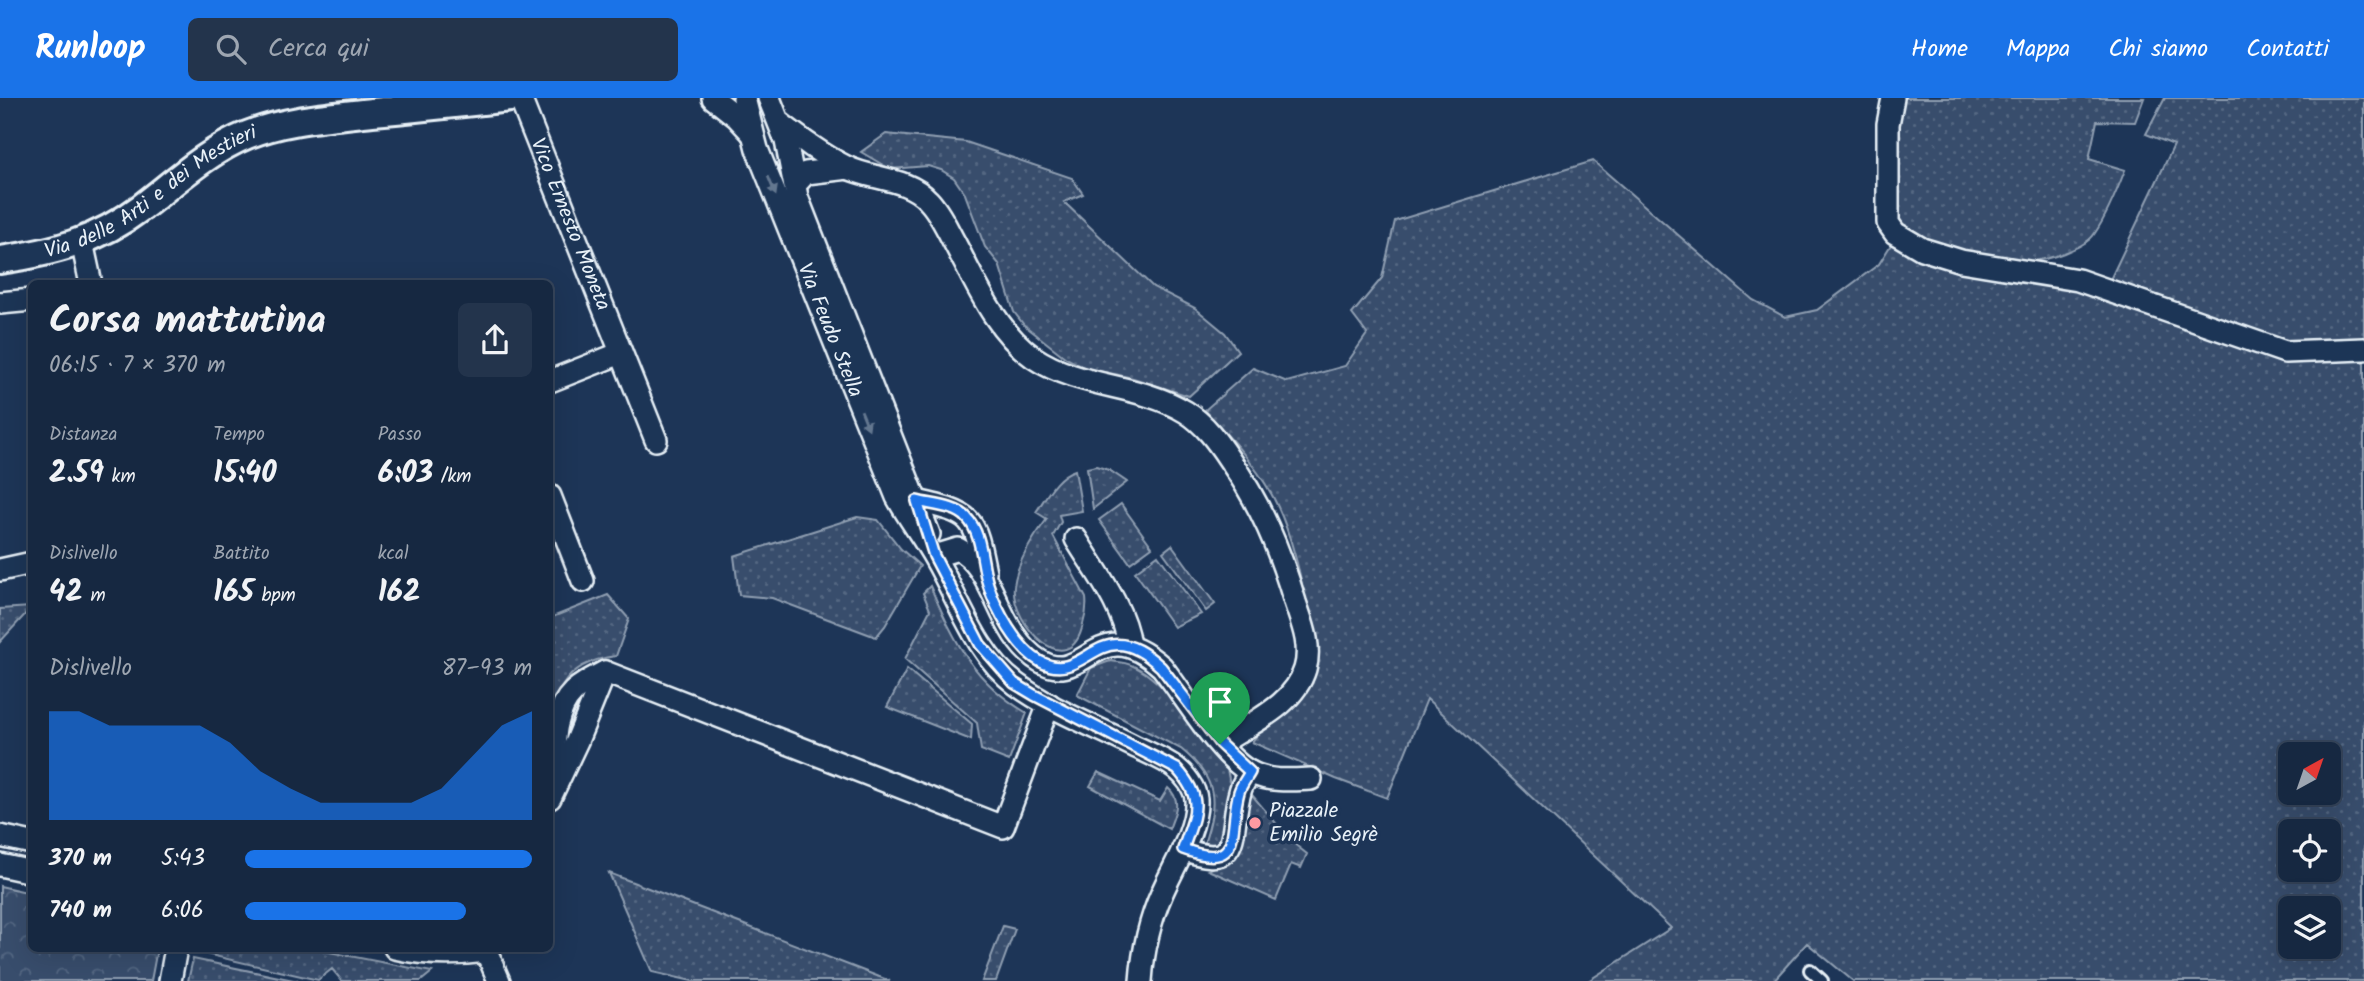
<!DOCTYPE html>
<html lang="it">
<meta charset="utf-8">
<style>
:root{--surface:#162841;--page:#23344c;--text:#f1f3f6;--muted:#9ea6b1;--line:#35445a;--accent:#1a73e8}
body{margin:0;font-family:Kalam,sans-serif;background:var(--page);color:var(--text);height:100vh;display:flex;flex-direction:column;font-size:26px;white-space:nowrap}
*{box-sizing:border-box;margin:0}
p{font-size:23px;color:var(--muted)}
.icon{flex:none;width:38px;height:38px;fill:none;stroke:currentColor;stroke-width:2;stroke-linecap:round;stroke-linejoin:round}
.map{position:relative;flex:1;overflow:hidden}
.panel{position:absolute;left:28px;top:182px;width:525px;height:672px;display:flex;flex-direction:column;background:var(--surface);border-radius:10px;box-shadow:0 7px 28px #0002,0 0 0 2px var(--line)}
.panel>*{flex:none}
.needle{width:46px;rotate:40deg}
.controls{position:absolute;left:2278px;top:644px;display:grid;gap:14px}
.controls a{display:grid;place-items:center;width:63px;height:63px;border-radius:10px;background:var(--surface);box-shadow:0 7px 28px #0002,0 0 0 2px var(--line);font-size:35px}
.pin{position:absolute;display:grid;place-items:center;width:60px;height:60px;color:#fff;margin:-72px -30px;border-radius:50% 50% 50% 0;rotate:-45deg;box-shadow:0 0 7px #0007}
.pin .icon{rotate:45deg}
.round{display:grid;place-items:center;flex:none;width:74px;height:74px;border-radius:10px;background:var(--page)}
.head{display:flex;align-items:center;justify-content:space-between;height:119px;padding:0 21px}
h1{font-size:38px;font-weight:600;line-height:52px}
.metrics{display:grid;grid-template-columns:repeat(3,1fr);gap:10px;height:119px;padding:7px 21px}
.metrics div{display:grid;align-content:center}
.metrics b{font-size:30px;font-weight:600}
.metrics small{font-size:19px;font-weight:400}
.metrics p{font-size:19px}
.chart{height:196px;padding:14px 21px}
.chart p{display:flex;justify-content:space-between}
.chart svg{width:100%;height:126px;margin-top:7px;fill:var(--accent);opacity:.7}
ul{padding:0 21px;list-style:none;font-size:23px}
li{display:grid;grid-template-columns:112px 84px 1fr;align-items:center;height:52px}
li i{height:18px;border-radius:9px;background:var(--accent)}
header{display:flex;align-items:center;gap:42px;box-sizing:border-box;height:98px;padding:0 35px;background:var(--accent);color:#fff}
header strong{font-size:33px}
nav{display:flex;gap:38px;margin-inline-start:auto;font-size:24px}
.search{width:490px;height:63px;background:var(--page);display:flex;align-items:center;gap:18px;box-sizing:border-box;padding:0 24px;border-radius:10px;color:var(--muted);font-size:26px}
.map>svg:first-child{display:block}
.grass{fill:url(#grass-dots);stroke:#909fb2;stroke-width:2;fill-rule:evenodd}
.park{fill:url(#park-crowns);stroke:#909fb2;stroke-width:2}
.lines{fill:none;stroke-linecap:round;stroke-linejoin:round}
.service-casing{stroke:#e8f1f8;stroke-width:16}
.minor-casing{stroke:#e8f1f8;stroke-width:26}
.tertiary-casing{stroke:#e8f1f8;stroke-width:32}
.service{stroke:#1d3557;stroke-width:10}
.minor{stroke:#1d3557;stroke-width:21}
.tertiary{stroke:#1d3557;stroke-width:26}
.oneway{fill:#64778f}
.route-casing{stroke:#fff;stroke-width:14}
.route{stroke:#1a73e8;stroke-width:9}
.poi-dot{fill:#ff9aa2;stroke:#1d3557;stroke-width:2.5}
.labels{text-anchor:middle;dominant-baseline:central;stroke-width:7;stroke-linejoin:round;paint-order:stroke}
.street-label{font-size:21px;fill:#e8f1f8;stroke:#1d3557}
.poi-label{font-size:21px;fill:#e8f1f8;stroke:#1d3557;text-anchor:start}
</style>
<header>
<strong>Runloop</strong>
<div class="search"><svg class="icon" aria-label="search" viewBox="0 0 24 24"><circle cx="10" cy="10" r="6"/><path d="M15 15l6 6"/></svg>Cerca qui</div>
<nav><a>Home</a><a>Mappa</a><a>Chi siamo</a><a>Contatti</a></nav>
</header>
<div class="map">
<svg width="2364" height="883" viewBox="0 0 2364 883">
<defs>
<pattern id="grass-dots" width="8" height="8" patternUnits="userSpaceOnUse" patternTransform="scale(1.75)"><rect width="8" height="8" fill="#374d6c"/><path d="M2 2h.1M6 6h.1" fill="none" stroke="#546782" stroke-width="1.8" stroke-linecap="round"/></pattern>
<pattern id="park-crowns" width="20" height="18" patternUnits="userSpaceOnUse" patternTransform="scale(1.75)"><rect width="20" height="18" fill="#374d6c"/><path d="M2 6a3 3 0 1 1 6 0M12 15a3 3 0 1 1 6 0" fill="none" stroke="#546782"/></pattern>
</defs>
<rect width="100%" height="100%" fill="#1d3557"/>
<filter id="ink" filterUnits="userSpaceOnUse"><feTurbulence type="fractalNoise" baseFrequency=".0143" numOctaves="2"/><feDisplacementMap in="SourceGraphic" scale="14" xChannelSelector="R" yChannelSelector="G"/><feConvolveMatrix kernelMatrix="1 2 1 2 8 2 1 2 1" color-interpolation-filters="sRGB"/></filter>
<g filter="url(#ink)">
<!-- grass -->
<path class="grass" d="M1899,0H2144L2135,24L2097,23L2089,61L2125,72C2117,93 2108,116 2095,135C2089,145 2074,151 2064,155C2008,178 1950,152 1898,131L1892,112Z
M2165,0H2364V247L2285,250L2108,186L2174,47L2146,36Z
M886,36L966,44L1072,80L1083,96L1064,104L1153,189L1195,210L1225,235L1238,253L1189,298L1133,280L1085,270L1066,260L1024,227L1014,214L999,166L985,149L965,96L954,80L941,72L928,68L890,71L861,54Z
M1593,63L1753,202L1785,219L1817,212L1879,166L1892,145L1916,155L2056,181L2284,265L2364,259V883H1853L1807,845L1773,883H1588L1671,830L1427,601L1387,700L1336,681L1252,644L1317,553C1305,505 1298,452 1277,407C1261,372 1230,340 1205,312L1253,270L1287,284L1345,268L1367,236L1352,216L1382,180L1395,123ZM2291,656H2329V695H2291ZM2291,733H2329V772H2291ZM2291,810H2329V849H2291Z
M1096,368L1109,372L1127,384L1093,411L1087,370Z
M1075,372L1082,413L1059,417L1061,424L1053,438L1086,500C1087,509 1086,517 1083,526C1070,586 1010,527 1014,488C1017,464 1033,440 1047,421L1036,414C1047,398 1056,378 1075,372Z
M1121,406L1152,449L1130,465L1099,422Z
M857,419L878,422L901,451L920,468L885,528L876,539L772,500L739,497L734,458Z
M1172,447L1215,506L1206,513L1163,454Z
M1158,457L1201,516L1174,529L1135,474Z
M930,488C955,543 972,583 1027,615L1009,663L981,652L977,625L905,561L930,512L923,495Z
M608,497L629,521L616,558C560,565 552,599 550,648V520Z
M31,509V510L0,544V511Z
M1110,563C1117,564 1125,564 1131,567C1163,579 1208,643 1227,671C1233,694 1231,725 1218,746H1204C1218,703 1218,681 1181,651L1077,597L1091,570Z
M907,571L972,626L971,642L887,609Z
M1098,674L1160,703L1168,690C1182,702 1175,715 1169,731L1090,688Z
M1252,697L1293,745L1307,756L1301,770L1291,766L1276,802L1208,772C1226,765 1243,754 1245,732C1246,720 1243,710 1248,698Z
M609,775L890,883H692L652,874Z
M1003,828L1015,831L996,883H982Z
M193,850L314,851L432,874L421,883H342L332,871L318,882L193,853Z
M193,861L298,883H188Z"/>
<!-- park -->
<path class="park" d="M0,788L31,795L32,850L157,851L151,883H0Z"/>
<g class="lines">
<!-- service casing -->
<g class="service-casing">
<path id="service" d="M1810,872L1822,883"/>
</g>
<!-- minor casing -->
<g class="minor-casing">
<g id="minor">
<path id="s1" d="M520,0L656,342"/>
<path d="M713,0L737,19L752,35"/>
<path id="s2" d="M744,0L757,51L897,399C909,421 924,440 936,462C960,504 976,556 1016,586C1051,612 1095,628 1134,648C1148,655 1164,661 1176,670C1185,677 1195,690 1196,701C1198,731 1173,769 1162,795C1150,822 1143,854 1141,883"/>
<path d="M769,0L786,43L797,99L929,436"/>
<path d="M1893,0L1888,26V125L1895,135L1922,151L1961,163L2078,182L2285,254L2364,251"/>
<path d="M780,25C801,41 822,57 846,69C872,82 907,79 928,102C939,113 946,129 953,142C975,183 994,231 1033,259C1080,291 1139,285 1186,314C1205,326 1217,343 1229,361C1261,407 1279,450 1295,504C1302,525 1312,548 1305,571C1294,608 1250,625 1220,646"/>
<path d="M795,87L806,75L848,70"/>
<path d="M82,144L91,186"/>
<path d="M0,205L32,202"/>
<path d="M550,283L621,255"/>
<path d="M550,398L583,483"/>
<path d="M917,403C973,416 974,417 985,474"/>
<path d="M1076,441C1096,474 1124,509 1129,547"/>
<path d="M935,458L958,451C996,470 997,537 1040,563C1085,591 1097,510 1162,569C1184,597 1221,660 1252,675C1270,684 1292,682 1311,681"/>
<path d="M0,472L32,465"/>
<path d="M550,660C556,649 554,638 557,626C564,595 578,588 605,574L1003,729L1049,606"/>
<path d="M550,700L577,643L605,574"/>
<path d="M0,738L32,745"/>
<path d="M1183,751C1245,774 1228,734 1240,694C1241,687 1247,680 1250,674"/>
<path d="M0,767L32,774"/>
<path d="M395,850C425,857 456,857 486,853"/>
<path d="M485,850L499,883"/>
<path d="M170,883L176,850"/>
</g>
</g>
<!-- tertiary casing -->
<g class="tertiary-casing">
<g id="tertiary">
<path id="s3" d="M0,162C55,154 97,143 142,109C176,83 208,53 247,37C287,21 330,19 372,14C418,10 464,5 510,0"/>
</g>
</g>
<!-- service -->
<use href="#service" class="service"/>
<!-- minor -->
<use href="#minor" class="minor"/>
<!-- tertiary -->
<use href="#tertiary" class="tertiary"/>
</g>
<!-- one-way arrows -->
<defs><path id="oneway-solid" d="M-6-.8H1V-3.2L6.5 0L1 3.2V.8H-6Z" transform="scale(1.75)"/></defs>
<g class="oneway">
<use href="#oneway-solid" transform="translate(772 88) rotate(68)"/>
<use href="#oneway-solid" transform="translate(865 322) rotate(68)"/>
</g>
</g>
<g class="lines" filter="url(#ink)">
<!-- route casing -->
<g class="route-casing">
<path id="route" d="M917,403C932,407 957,408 967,420C983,437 981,465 988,486C996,512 1017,551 1041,564C1087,588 1099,510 1161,569L1220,646L1250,674C1247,680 1241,687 1239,694C1228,733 1245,774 1183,751C1195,715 1205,702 1177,671L1034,597L1014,585L980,546L934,458Z"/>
</g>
<!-- route -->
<use href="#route" class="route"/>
</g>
<!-- markers -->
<circle class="poi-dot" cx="1255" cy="725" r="7"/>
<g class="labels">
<!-- street labels -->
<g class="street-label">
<text stroke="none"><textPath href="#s3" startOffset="168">Via delle Arti e dei Mestieri</textPath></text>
<text stroke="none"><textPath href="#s1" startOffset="136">Vico Ernesto Moneta</textPath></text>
<text stroke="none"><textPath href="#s2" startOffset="248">Via Feudo Stella</textPath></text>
</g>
<!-- poi labels -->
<g class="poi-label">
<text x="1269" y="713">Piazzale<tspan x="1269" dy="24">Emilio Segrè</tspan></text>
</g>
</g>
</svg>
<div class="controls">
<a><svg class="needle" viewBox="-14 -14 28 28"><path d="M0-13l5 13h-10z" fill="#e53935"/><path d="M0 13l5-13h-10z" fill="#9ea6b1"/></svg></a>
<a><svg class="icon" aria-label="locate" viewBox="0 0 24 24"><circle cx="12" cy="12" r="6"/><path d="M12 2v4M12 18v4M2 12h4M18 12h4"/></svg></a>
<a><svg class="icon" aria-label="layers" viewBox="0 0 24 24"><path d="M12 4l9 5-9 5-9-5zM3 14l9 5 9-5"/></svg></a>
</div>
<div class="pin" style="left:1220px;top:646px;background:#1e9e55"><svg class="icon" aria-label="arrive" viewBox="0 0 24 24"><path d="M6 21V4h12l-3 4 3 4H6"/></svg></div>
<section class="panel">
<div class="head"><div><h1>Corsa mattutina</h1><p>06:15 · 7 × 370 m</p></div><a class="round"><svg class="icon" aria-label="share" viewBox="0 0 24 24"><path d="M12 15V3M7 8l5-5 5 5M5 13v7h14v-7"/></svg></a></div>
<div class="metrics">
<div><p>Distanza</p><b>2.59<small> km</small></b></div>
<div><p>Tempo</p><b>15:40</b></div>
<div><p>Passo</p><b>6:03<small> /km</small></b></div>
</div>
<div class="metrics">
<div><p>Dislivello</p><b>42<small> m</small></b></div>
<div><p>Battito</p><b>165<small> bpm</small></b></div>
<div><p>kcal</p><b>162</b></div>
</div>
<div class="chart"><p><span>Dislivello</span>87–93 m</p>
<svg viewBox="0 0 160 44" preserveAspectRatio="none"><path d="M0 44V6L10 6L20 11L30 11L40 11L50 11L60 17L70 27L80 33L90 38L100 38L110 38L120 38L130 33L140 22L150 11L160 6V44z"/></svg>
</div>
<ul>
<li><b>370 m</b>5:43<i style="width:100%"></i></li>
<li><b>740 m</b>6:06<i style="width:77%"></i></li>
</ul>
</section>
</div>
